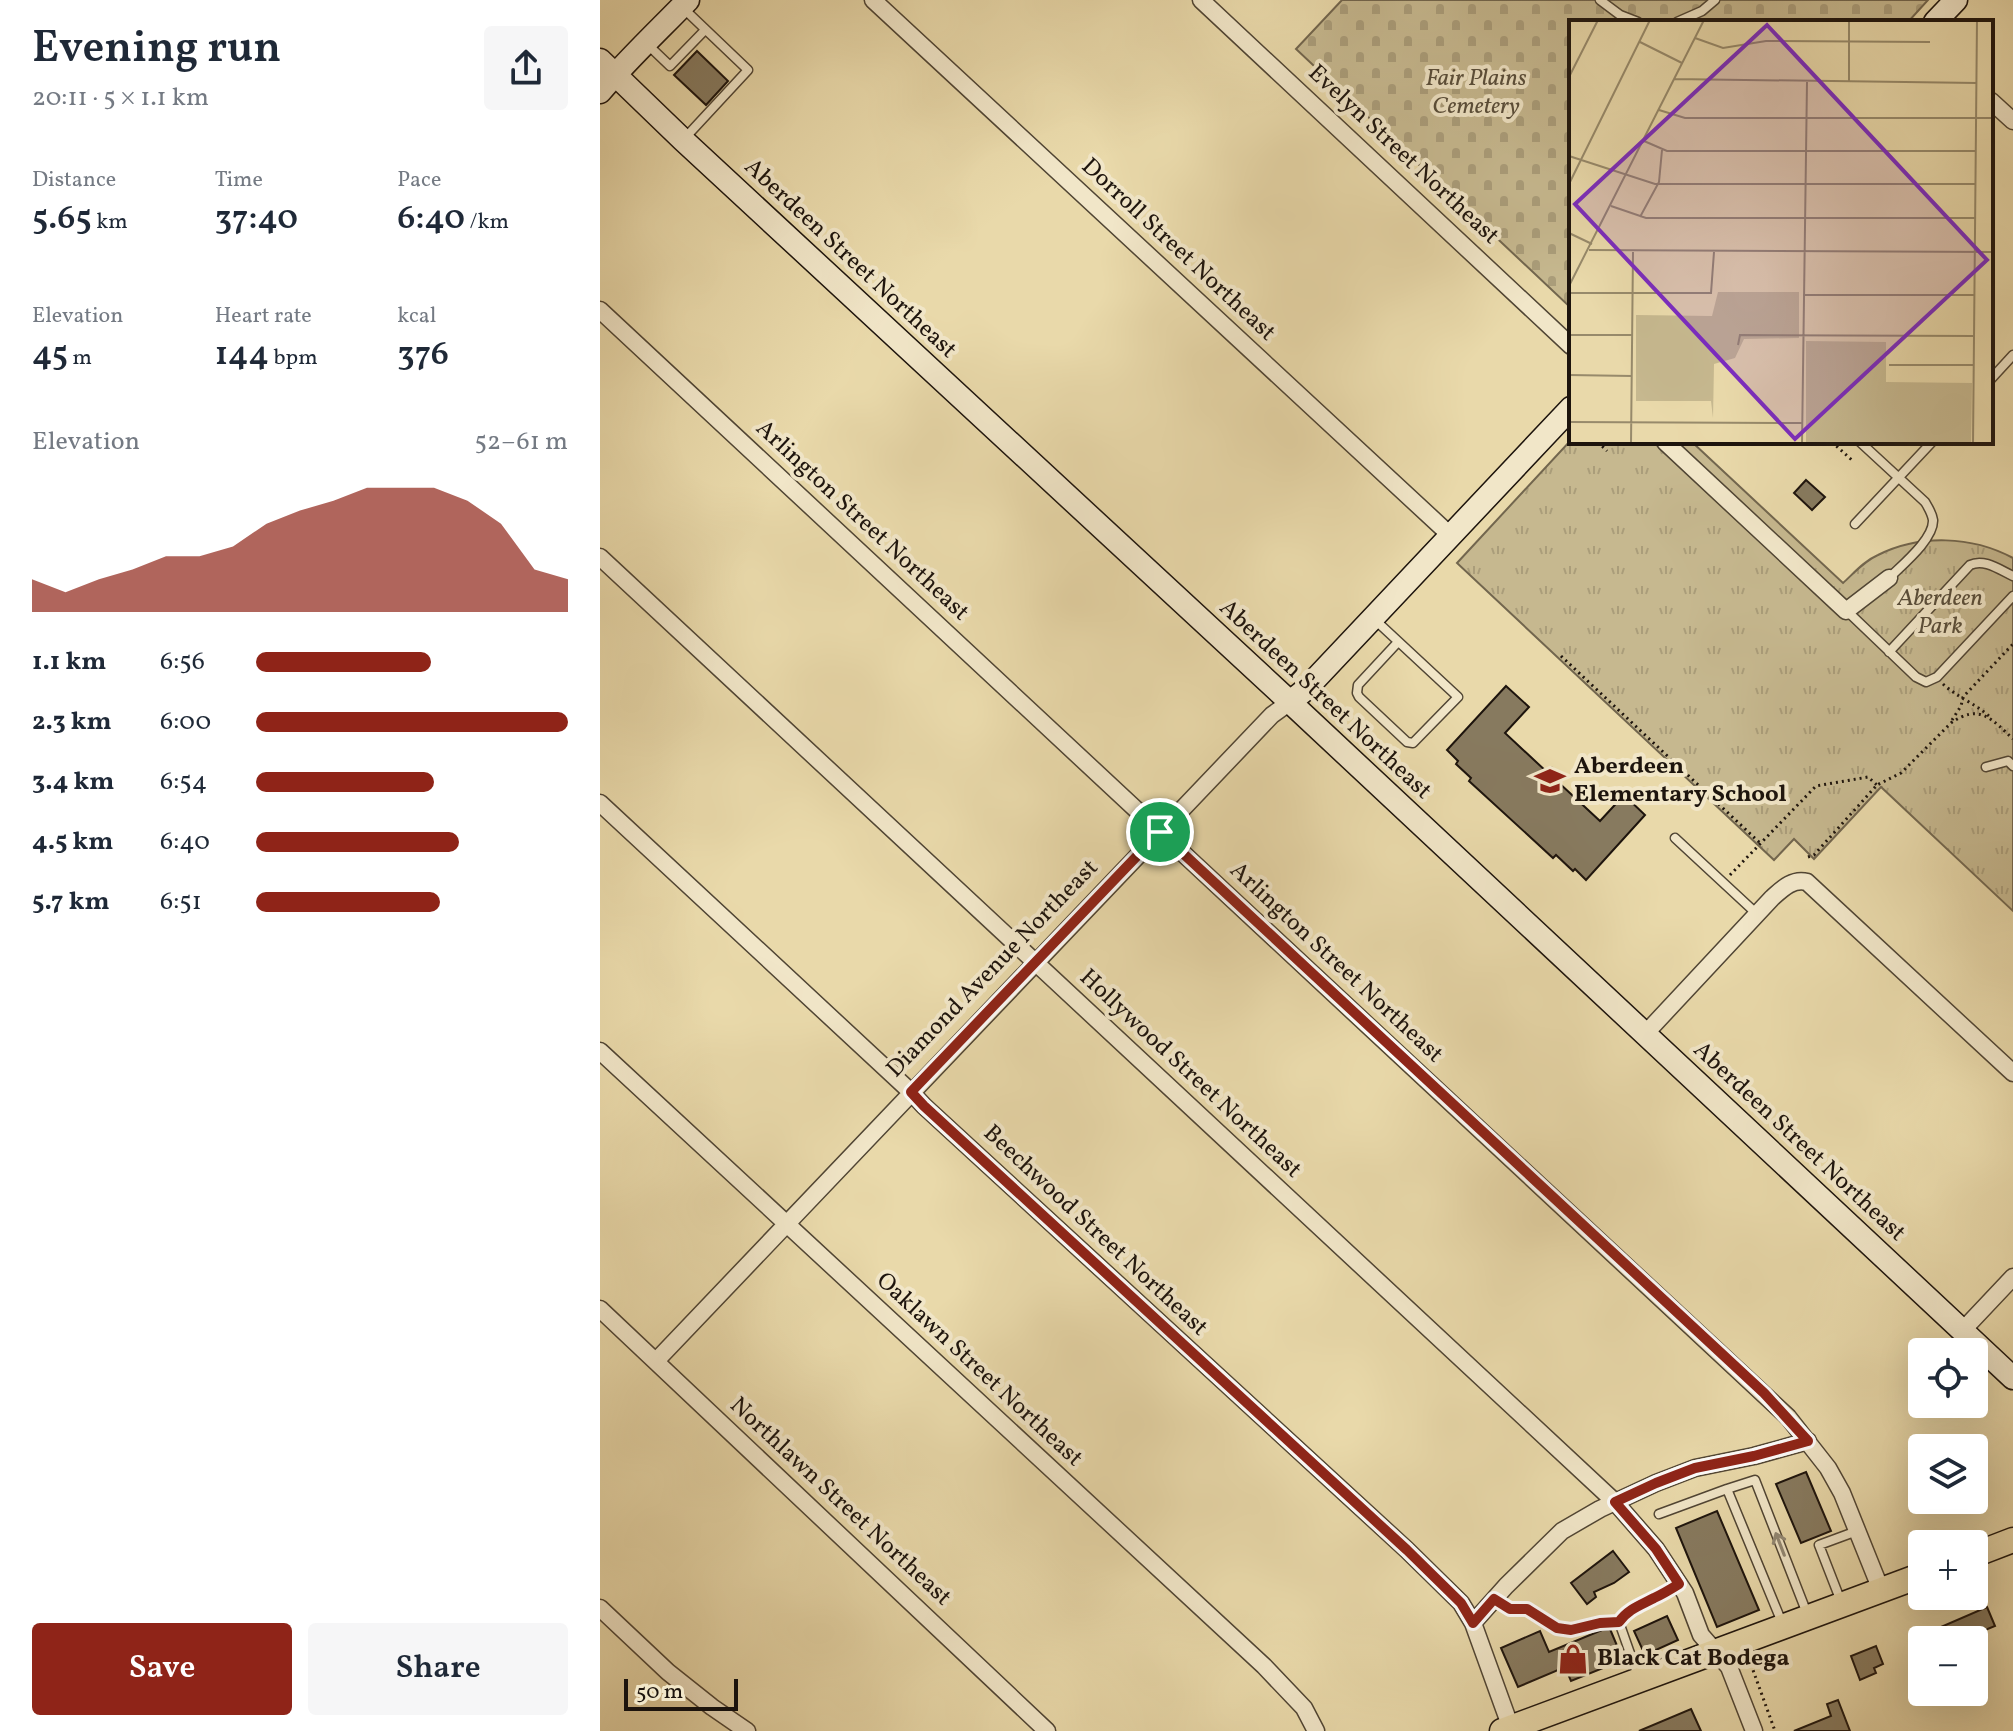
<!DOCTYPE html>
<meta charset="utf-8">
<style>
:root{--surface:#fff;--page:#f6f6f7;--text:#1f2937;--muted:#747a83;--accent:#8f2418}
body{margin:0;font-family:Vollkorn,serif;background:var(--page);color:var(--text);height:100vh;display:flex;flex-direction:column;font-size:30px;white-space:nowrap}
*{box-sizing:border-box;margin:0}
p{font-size:26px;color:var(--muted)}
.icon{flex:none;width:44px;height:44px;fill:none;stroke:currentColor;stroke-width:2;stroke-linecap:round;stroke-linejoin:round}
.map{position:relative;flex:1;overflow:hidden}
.drawer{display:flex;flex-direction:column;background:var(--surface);width:600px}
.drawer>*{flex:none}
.controls{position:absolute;left:1308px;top:1338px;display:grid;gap:16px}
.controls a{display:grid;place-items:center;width:80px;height:80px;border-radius:8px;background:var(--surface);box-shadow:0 8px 32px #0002;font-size:40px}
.scale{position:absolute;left:24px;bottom:20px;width:114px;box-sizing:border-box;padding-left:8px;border:4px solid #1d140d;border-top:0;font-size:22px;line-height:28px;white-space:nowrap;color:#1d140d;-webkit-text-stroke:6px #f1e6c8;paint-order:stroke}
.pin{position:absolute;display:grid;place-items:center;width:68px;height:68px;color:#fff;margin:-34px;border:4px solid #fff;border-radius:50%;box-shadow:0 2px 8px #0007}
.round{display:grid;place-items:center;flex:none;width:84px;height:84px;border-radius:8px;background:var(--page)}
.summary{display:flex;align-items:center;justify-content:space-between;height:136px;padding:0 32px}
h1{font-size:44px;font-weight:600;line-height:60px}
.metrics{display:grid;grid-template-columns:repeat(3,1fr);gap:12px;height:136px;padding:8px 32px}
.metrics div{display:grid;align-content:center}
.metrics b{font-size:34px;font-weight:600}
.metrics small{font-size:22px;font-weight:400}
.metrics p{font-size:22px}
.chart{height:224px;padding:16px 32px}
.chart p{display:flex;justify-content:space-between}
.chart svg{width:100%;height:144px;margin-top:8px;fill:var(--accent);opacity:.7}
.primary-button{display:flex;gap:16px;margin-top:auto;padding:16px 32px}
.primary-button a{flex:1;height:92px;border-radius:8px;background:var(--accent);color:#fff;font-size:32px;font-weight:600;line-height:92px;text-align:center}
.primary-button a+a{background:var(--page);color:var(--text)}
ul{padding:0 32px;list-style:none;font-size:26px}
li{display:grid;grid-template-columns:128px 96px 1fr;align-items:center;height:60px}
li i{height:20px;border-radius:10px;background:var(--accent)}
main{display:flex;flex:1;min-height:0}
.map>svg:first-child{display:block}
.cemetery{fill:url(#cemetery-stones);stroke:#72664e;stroke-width:2}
.park{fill:url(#park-tufts);stroke:#72664e;stroke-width:2}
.building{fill:#877a5f;stroke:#1d140d;stroke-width:2}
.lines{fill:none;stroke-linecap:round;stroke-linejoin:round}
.lane-casing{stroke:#504534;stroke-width:11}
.street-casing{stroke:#504534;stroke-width:19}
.secondary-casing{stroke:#1d140d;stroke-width:25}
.primary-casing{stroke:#1d140d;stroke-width:27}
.path{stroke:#1d140d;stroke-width:3;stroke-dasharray:2 4;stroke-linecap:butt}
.lane{stroke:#f1e6c8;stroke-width:8}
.street{stroke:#f1e6c8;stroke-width:16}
.secondary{stroke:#f1e6c8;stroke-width:22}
.primary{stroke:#e9d9aa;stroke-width:24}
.oneway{stroke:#928874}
.route-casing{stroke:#fff;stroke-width:16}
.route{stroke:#8f2418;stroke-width:10}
.labels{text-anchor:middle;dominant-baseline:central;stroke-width:8;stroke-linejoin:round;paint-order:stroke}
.park-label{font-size:24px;font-style:italic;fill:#584d3a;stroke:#f1e6c8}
.street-label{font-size:24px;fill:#1d140d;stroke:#f1e6c8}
.poi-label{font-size:24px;font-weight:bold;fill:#1d140d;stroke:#f1e6c8;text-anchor:start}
.inset-road{fill:none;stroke:#978a6b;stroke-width:2}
.view{fill:#7b2cbf;fill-opacity:0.15;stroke:#7b2cbf;stroke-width:4}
.inset-edge{fill:none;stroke:#1d140d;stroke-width:4}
</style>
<main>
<section class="drawer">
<div class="summary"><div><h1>Evening run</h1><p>20:11 · 5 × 1.1 km</p></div><a class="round"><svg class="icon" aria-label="share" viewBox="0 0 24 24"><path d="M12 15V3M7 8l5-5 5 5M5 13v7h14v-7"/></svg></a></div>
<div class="metrics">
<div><p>Distance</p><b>5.65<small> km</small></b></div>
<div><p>Time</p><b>37:40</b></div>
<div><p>Pace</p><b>6:40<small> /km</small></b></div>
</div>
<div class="metrics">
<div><p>Elevation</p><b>45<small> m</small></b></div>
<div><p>Heart rate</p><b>144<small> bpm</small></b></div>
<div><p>kcal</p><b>376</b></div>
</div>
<div class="chart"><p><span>Elevation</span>52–61 m</p>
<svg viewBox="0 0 160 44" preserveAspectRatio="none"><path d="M0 44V34L10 38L20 34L30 31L40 27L50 27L60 24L70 17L80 13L90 10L100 6L110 6L120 6L130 10L140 17L150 31L160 34V44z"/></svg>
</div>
<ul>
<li><b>1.1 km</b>6:56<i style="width:56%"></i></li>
<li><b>2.3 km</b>6:00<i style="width:100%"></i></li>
<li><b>3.4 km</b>6:54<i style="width:57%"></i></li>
<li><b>4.5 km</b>6:40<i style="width:65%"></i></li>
<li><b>5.7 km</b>6:51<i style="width:59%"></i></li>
</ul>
<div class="primary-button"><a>Save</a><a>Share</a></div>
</section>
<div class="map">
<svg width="1413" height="1731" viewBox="0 0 1413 1731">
<defs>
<pattern id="cemetery-stones" width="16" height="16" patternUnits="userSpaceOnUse" patternTransform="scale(2)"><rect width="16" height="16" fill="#c6b88f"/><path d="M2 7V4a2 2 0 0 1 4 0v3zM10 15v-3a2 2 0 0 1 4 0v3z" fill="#aa9d7a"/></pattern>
<pattern id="park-tufts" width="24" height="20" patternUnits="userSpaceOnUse" patternTransform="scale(2)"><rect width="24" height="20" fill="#c6b88f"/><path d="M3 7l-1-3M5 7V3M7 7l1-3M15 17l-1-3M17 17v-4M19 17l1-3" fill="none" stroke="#aa9d7a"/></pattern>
</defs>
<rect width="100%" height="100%" fill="#e9d9aa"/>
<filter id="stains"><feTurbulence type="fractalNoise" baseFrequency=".0025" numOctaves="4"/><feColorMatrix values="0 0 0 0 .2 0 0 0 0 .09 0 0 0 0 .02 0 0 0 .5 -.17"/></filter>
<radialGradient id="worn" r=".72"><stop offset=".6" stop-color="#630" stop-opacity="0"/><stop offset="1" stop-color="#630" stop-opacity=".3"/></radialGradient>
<!-- cemetery -->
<path class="cemetery" d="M742,0H1328L1308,22H971V308L696,49Z"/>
<!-- park -->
<path class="park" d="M971,440V442H1092L1243,583C1254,573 1264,561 1278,555C1320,534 1372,536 1413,558V911L1281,787L1214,859L1194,839L1174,860L857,563Z"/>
<!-- building -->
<path class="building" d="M97,51L128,81L106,105L74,75Z
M1206,480L1225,497L1212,510L1194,493Z
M906,686L929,707L905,733L948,773L952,768L962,778L958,782L1000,821L1024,795L1045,815L986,880L975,869L973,871L956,855L953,858L869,781L871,778L856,764L858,761L847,750Z
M1206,1472L1231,1531L1201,1543L1176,1484Z
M1117,1511L1159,1610L1117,1627L1076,1528Z
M1013,1551L1029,1572L1014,1583L994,1592L996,1597L987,1604L971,1583Z
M1387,1607L1395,1626L1361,1640H1311Z
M1067,1616L1078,1640L1045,1655L1034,1631Z
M1010,1629L1023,1660L971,1681L965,1667L918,1687L901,1648L940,1631L949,1652L1002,1630Z
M1276,1646L1283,1664L1274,1668L1276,1673L1260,1680L1251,1656Z
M1238,1700L1250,1731H1194L1231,1716L1227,1704Z
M1091,1709L1101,1731H1039Z"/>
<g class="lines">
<!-- lane casing -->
<g class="lane-casing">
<path id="lane" d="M1000,0L1020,15L1038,22
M82,7L148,70L84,139
M1077,22L1102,11L1115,0
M47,44L70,66L105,30
M1391,379L1413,355
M1260,442L1325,502C1328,507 1332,513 1333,520C1334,539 1302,565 1289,578
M1255,524L1332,442
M1247,611L1316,677L1326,682L1337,677L1413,596
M773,618L858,697L813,743L807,742L759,697L757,693L758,685L798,642
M1289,652L1370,565C1384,558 1400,570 1413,576
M1386,767L1408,761L1413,766
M1075,838L1157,914
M1059,1514L1127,1489
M894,1599L910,1609H927L957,1628L971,1630L1000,1623L1019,1622
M1242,1604L1219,1545L1257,1531
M1183,1625L1127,1489L1155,1480L1208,1616
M1038,1676L1019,1622L1026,1613L1079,1584"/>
</g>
<!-- street casing -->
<g class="street-casing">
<path id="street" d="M273,0L850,535
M601,0L971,346
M1391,101L1413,121
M0,310L1188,1417L1228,1468L1242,1493L1281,1590
M1065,442L1246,611L1289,578
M0,557L1015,1502L1056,1549L1085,1593L1101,1635L1129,1667L1154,1731
M0,803L311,1092L324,1106L807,1550L861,1603L873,1623L911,1728
M1045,1034L1172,898C1182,889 1193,878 1207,882L1413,1073
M0,1051L664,1666L704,1708L716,1731
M0,1309L447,1731
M1363,1330L1413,1277
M56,1361L672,715L690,702
M0,1608L68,1672L112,1707L147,1731
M873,1623L906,1586L962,1531L1000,1509L1056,1483L1095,1468L1154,1456L1208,1441"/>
</g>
<!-- secondary casing -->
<g class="secondary-casing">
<path id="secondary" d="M1335,22L1356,0
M0,60L83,140L690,702L1413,1378
M0,92C27,60 59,30 88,0
M690,702L705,690L971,408"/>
</g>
<!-- primary casing -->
<g class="primary-casing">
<path id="primary" d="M1374,1555L1413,1540
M902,1731L1322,1575"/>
</g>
<!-- path -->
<path class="path" d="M998,442L1007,451
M1232,442L1254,462
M961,656L1160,843
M1343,684C1357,697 1374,703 1389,716
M1352,720L1361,706L1363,697L1413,644
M1208,857L1214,855L1277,785L1301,773L1351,723C1379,703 1392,719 1413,739
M1130,875L1216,786L1268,777L1277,785
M1149,1659L1175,1731"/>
<!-- lane -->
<use href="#lane" class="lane"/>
<!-- street -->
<use href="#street" class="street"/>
<!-- secondary -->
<use href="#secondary" class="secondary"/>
<!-- primary -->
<use href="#primary" class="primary"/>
</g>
<!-- one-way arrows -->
<defs><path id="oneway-shaft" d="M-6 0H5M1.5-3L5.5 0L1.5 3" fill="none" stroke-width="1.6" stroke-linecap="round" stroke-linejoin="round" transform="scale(2)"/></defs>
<use class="oneway" href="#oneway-shaft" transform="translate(1180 1544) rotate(-111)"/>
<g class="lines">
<!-- route casing -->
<g class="route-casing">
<path id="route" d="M560,832L1164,1393L1208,1441L1154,1456L1095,1468L1056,1483L1015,1502L1056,1549L1079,1584C1071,1589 1063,1594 1054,1598C1041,1605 1028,1609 1019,1622L1000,1623L971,1630L957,1628L927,1609H910L894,1599L873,1623L861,1603L807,1550L324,1106L311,1092Z"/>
</g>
<!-- route -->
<use href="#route" class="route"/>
</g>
<!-- icons -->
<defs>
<g id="school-bare" transform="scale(2.4)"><path d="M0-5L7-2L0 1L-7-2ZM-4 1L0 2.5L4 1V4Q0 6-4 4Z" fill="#8f2418" stroke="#f1e6c8" stroke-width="2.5" paint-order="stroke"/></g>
<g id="shop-bare" transform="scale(2.4)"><path d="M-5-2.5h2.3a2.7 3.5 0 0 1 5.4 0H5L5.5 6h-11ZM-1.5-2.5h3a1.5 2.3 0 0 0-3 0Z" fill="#8f2418" stroke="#f1e6c8" stroke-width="2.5" paint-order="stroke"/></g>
</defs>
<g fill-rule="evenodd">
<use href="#school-bare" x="950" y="781"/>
<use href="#shop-bare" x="973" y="1659"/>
</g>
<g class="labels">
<!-- park labels -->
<g class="park-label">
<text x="876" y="79">Fair Plains<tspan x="876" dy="28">Cemetery</tspan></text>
<text x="1340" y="599">Aberdeen<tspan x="1340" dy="28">Park</tspan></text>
</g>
<!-- street labels -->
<g class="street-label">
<text transform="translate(803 155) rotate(43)">Evelyn Street Northeast</text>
<text transform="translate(578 250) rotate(43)">Dorroll Street Northeast</text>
<text transform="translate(250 259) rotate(43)">Aberdeen Street Northeast</text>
<text transform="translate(262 521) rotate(43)">Arlington Street Northeast</text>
<text transform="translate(725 700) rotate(43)">Aberdeen Street Northeast</text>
<text transform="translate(736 963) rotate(43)">Arlington Street Northeast</text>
<text transform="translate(393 969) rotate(-46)">Diamond Avenue Northeast</text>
<text transform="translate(590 1074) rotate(43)">Hollywood Street Northeast</text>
<text transform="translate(1199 1142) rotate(43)">Aberdeen Street Northeast</text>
<text transform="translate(495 1231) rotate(43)">Beechwood Street Northeast</text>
<text transform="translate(379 1370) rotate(43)">Oaklawn Street Northeast</text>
<text transform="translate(240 1502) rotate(43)">Northlawn Street Northeast</text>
</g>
<!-- poi labels -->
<g class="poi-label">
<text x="974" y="767">Aberdeen<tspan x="974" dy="28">Elementary School</tspan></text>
<text x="997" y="1659">Black Cat Bodega</text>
</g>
</g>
<!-- overview -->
<g transform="translate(969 20)">
<rect width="424" height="424" fill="#e9d9aa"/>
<path d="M237,321L317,322V362L403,363L402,424H237Z" fill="#c6b88f"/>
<path d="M149,272H230V318L175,319L166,338L145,344L144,398L142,381H67V295L143,296Z" fill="#c6b88f"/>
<path class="inset-road" d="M126,18L154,28L197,21L361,22M71,22L113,43M0,57L29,0M105,59L408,63M280,62V0M90,90L116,98H424M75,121L98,131H407M0,136L86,164H407M0,164L81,0M42,186L77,198H406M71,197L90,162L93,130M0,213L23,224M20,230L424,232M0,266L135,0M0,273H142L145,232M234,275H405M0,315H63M169,325L171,315L405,316M320,345H405M0,355L63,356M0,402L234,403M62,424L64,232M233,424L238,62M404,424L408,0"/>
<path class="view" d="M198,5L418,240L226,419L6,184Z"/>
<rect width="424" height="424" class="inset-edge"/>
</g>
<rect width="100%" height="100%" filter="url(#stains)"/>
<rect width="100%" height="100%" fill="url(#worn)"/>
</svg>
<div class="controls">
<a><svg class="icon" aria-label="locate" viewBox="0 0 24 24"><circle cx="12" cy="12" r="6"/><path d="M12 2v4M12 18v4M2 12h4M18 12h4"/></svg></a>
<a><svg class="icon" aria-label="layers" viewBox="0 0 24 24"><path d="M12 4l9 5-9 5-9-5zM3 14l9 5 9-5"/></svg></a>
<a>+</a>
<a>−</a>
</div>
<div class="scale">50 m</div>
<div class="pin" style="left:560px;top:832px;background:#1e9e55"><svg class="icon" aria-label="arrive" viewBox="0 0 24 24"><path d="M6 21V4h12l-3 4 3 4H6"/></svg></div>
</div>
</main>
